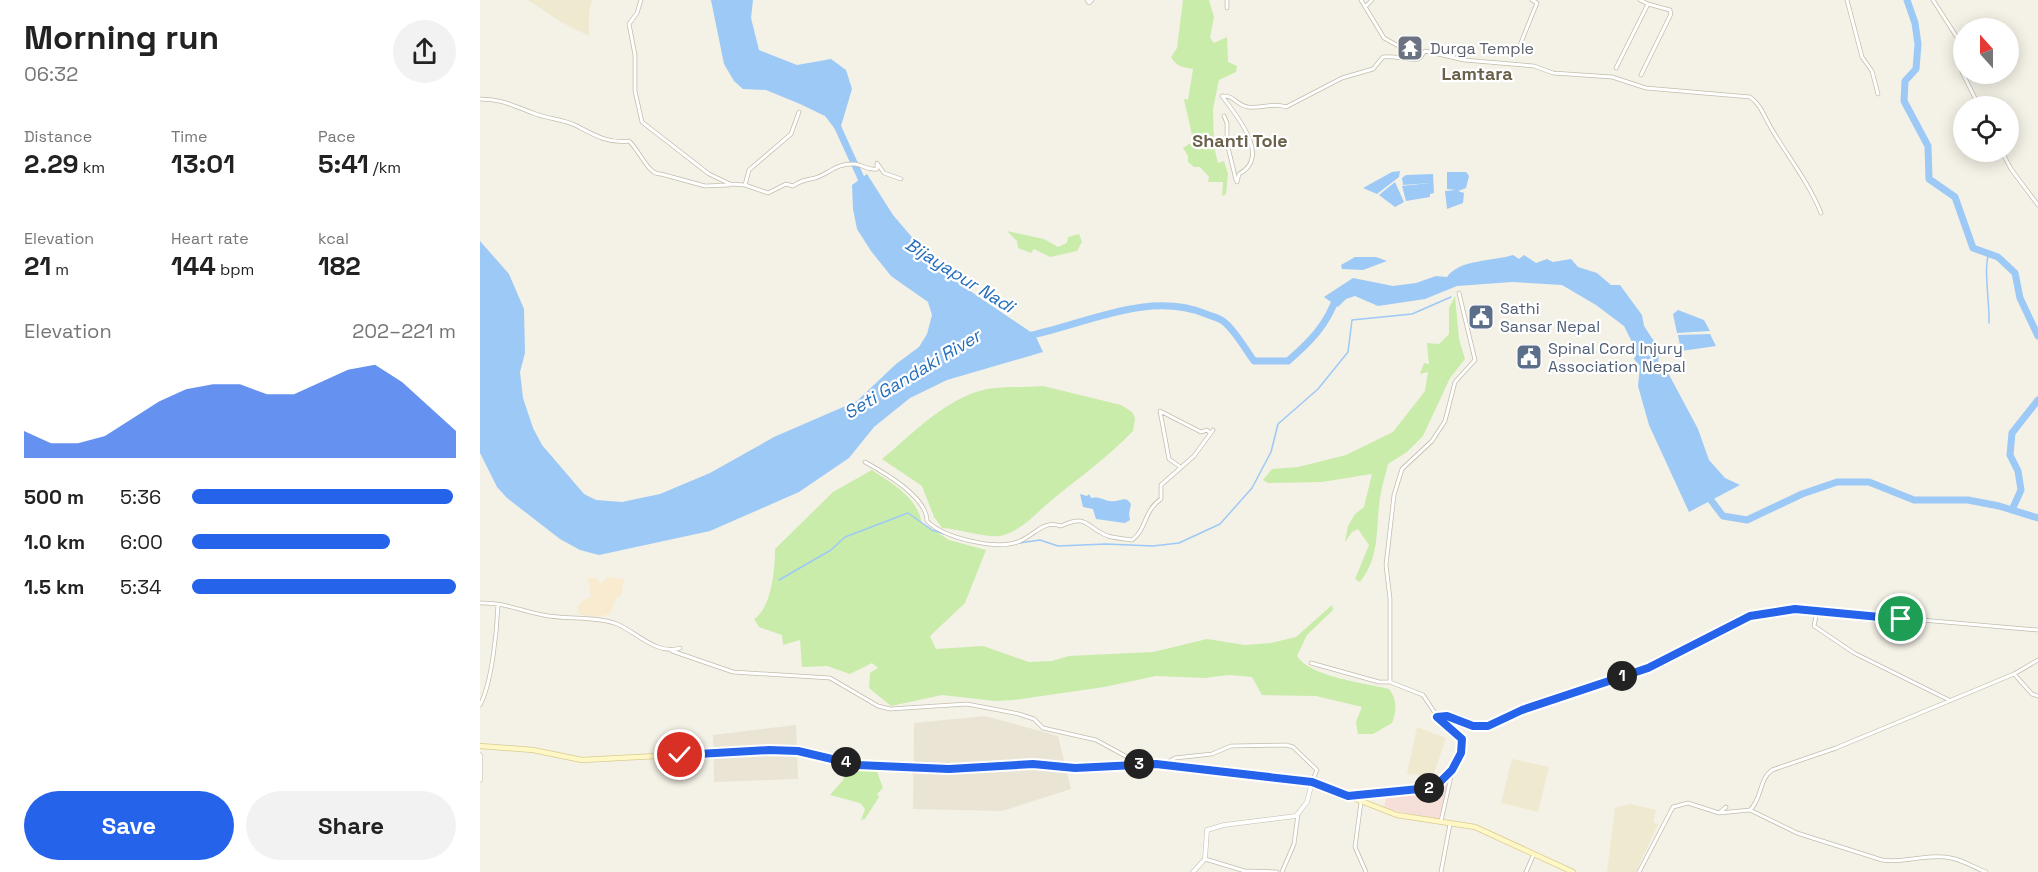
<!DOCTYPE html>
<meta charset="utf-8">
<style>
:root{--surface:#fff;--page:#f2f2f2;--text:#222;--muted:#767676;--accent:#2563eb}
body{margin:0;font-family:"Space Grotesk",sans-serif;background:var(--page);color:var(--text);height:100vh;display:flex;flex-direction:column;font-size:22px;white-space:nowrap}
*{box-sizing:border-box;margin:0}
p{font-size:20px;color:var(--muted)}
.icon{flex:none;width:33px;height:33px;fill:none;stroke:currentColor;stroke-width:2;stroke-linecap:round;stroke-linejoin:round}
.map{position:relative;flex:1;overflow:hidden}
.details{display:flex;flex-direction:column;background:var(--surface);width:480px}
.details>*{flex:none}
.needle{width:39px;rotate:339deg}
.buttons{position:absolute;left:1473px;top:18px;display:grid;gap:12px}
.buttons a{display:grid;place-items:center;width:66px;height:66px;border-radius:50%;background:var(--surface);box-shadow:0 3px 15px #0003;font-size:30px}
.pin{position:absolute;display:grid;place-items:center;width:51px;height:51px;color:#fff;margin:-26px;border:3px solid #fff;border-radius:50%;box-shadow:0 2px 6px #0007}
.km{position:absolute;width:30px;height:30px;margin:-15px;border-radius:50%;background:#222;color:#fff;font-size:16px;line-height:30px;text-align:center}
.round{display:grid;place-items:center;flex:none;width:63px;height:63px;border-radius:32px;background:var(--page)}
.overview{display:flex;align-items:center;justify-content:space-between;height:102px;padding:0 24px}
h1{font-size:33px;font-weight:700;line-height:45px}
.stats{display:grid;grid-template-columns:repeat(3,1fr);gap:9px;height:102px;padding:6px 24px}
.stats div{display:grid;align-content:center}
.stats b{font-size:26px;font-weight:700}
.stats small{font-size:16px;font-weight:400}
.stats p{font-size:16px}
.chart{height:168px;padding:12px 24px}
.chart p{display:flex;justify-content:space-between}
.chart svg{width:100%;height:108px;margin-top:6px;fill:var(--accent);opacity:.7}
.action{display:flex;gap:12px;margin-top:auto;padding:12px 24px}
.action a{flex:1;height:69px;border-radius:36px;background:var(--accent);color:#fff;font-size:24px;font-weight:700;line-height:69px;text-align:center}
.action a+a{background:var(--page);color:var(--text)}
ul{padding:0 24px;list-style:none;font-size:20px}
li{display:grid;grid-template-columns:96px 72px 1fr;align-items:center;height:45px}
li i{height:15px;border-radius:8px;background:var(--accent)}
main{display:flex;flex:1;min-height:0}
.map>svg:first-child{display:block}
.residential{fill:#e9e4d4}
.commercial{fill:#f8ebcf}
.education{fill:#efe9cf}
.medical{fill:#f6dfd8}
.green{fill:#c9ecab}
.water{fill:#9dc9f6}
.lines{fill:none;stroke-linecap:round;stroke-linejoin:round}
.stream{stroke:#9dc9f6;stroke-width:1.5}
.river{stroke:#9dc9f6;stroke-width:7}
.minor-casing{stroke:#c3bdab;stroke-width:4.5}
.tertiary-casing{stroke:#c3bdab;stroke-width:5}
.secondary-casing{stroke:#d8cc92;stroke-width:6}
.minor{stroke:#fff;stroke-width:3}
.tertiary{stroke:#fff;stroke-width:4}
.secondary{stroke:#fff7c5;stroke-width:4.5}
.route-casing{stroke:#fff;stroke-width:12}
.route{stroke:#2563eb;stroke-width:8}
.labels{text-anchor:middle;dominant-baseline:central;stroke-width:4.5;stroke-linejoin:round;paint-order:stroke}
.worship-label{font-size:16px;fill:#5b616d;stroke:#fff;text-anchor:start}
.service-label{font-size:16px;fill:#4e5e75;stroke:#fff;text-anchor:start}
.neighbourhood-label{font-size:18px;font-weight:bold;fill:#6b614b;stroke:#fff}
.water-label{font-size:18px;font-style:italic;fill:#256ebc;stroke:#fff}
</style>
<main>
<section class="details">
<div class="overview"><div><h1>Morning run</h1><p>06:32</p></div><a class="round"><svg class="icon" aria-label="share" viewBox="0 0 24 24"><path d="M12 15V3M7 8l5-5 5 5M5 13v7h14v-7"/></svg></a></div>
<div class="stats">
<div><p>Distance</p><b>2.29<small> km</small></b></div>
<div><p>Time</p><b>13:01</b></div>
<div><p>Pace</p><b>5:41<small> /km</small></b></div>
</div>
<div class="stats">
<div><p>Elevation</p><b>21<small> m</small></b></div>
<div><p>Heart rate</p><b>144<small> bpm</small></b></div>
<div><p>kcal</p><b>182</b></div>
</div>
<div class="chart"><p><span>Elevation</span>202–221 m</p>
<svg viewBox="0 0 160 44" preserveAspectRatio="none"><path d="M0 44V33L10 38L20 38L30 35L40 28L50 21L60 16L70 14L80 14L90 18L100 18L110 13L120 8L130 6L140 13L150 23L160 33V44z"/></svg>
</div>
<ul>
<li><b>500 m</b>5:36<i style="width:99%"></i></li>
<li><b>1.0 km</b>6:00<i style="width:75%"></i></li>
<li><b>1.5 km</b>5:34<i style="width:100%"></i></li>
</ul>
<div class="action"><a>Save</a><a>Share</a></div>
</section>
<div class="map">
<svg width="1558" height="872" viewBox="0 0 1558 872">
<rect width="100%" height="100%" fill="#f4f1e6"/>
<!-- residential -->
<path class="residential" d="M505,716L578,736L591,789L522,811L433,809L434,723Z
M316,725L318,779L234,782L233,735Z"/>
<!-- commercial -->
<path class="commercial" d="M128,577L144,579L141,596L136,598L130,614L116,617L99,614L97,608L102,601L111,597L108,578H116L121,583Z"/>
<!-- education -->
<path class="education" d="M48,0H112L109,12V36L81,22Z
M937,727L966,738L953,776L927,774Z
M1032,759L1069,767L1058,812L1021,803Z
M1150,804L1176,810L1173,822L1178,824L1156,872H1127L1135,808Z"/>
<!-- medical -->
<path class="medical" d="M968,778L970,780L958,820L904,808L907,795L951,790Z"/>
<!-- green -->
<path class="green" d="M703,0H729L734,17L730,38L734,43L747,37L748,62L757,66L756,72L739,80L733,109L734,147L738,163L744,161L748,174L746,194L742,196L743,182H728L729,177L720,167H714L708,162V156L703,148L712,142C713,131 706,112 704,99L708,100L713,69C703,67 696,67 691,57L697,48Z
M527,231L564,239L578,247L587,243L588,237L599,234L602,242L597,251L570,257L554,249L551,253L538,248L537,241Z
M975,296L979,339L985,359L970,378L943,436L927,452L908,464C905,477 900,492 899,506C896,534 899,558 880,582L875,579L889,545L878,529L872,532L865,542L868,526L875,514L884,507L892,474L842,482L788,483L783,480L792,469L818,467L866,455L913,432L945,391L948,372L940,374L944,363L949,364L947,343L959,344L969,334V308Z
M563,386L641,405L652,412L655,418L653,431C628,457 600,477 573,499C557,512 541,532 520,536C506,538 479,529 462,528L454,517L442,486L402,459C433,434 465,398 507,389C524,386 545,388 563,386Z
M392,470C414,485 436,496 442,523L469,540L506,550L485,603L450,636L456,649L503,646L549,662L572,661L589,656L673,652L727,639L765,645L791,643L816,637L852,605L853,610L827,635L817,656C830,677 885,683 909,689C917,699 917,711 912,723L893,734H878L876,722L882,707L836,696L782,695L772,677L749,675L724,678L676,676L624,687L534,700L515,701L462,695L411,706L389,688L390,673L398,668L392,663L370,674L347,666L322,667L320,640L303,645L302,635L279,627L274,619C292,608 295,568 295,549L353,492Z
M363,766L396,769L403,788L397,794L399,797L385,819L381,820L385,809L380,803L350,795L364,779Z"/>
<!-- water -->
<path class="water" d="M231,0H273L271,18L279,50L317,65L351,59L366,70L372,89L361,126L355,129L345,116L320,104L286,90L263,89L254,81L244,64Z
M920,171L919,177L897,194L883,188L912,172Z
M967,172H986L989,176L986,188L978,191L984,193L983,203L967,209L965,191L976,190L967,189Z
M387,174L413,215L448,256L471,278L555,335L563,352L467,380L430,398L394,427L369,458L319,492L230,531L119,555L100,550L80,539L27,498L17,487L0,453V241L29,274L44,309L45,353L40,372L43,398L53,428L62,445L104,494L116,500L142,502L180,494L230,473L294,437L377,401L416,364L439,347L447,334L452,315L448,302L411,276L391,251L377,229L373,209L372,185Z
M953,174L954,193L950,194V197L926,201L922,186L950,183L923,185L922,178L926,175Z
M915,182L924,202L915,207L899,195Z
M1033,255L1039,259L1044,255L1056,263L1067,259L1073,262L1091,259L1098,267L1117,273L1131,285H1140L1162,315L1164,326L1179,349L1178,366L1186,369L1218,429L1229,460L1245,478L1260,485L1209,512L1169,425L1158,386L1160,366L1154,359L1156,355L1153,344L1144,326L1116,305L1082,285L1032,282L977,286L945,299L898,306L875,296L866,299L858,307L844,297L873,278L913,286L936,283L956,276L967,277C980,259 1010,262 1033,255Z
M875,257H896L907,261L883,270L862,269L861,265Z
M1198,310L1224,320L1230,331L1197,333L1193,314Z
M1230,334L1236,346L1201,351L1198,335Z
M600,494L607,496L609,494L611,498C619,496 623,500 630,501C640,503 645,494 651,504L649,514L650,520L645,523L616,519L613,509L603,507Z"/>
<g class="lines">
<!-- stream -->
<path class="stream" d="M1509,254C1503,265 1510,306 1509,323
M533,544L560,540L578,546L626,544L673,546L699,543L740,524L772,488L791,452L798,424L838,389L868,352L872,320L932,314L971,297
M299,580L351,550L365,537L428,513L452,530L464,534"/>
<!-- river -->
<path class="river" d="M1427,0L1435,23L1438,44L1436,69L1425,81L1424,101L1448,146L1449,179L1475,197L1493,248L1518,257L1535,273L1540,298L1558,336
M355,121L385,187
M547,336C604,325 668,290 726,314C731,316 739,318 743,321C755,330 765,349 774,361H808C830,342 847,325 857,296
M1227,495L1243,516L1267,520L1322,494L1357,482H1389L1434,500H1488L1519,506L1558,518
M1532,510L1541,490L1538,471L1530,455L1532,433L1558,400"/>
<!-- minor casing -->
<g class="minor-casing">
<path id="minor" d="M161,0L157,13L149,24L155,55V91L162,122L229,174L250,184L265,185L269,170L311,134L319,112
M607,0L609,3L612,0
M747,0V8
M881,0L904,38L940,58L945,51L984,60L1054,66L1073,73L1132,77L1166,88L1270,97C1281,105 1284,116 1291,128C1308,157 1328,181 1341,213
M1367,0L1382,57L1392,71L1398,94
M1453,0L1480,42L1482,72L1499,106
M885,7L892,0
M1040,45L1057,3L1052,0
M1136,68L1168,4L1160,0
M1161,75L1191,14L1190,10L1168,4
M0,99C23,99 33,106 53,113C67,119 84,119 97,126C114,135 129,144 149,141C160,151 168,175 181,174L225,186L249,185
M744,116L747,123V143L756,180
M1522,152L1531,169L1558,205
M757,182L759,174C792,157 756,115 742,96C754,95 756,105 768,107C782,109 793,102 806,107L862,78L893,69L903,57C915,55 928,61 938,59
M265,185L288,193L306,184L313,186C321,180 326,180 335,178C349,174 355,163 375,164C383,165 389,171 397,169V163L404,173L421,179
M385,462C405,473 447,497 447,521C464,538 517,551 540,541C556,534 563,520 581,526C608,513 606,528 628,536C635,538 644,539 652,540C666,531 664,510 681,499V485L714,456L733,430
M699,466L689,459L680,411L721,432L727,430L730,433
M0,603C22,602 42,611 63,615C87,620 115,616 137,624C156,632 178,656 200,648
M1337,611L1334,626L1374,653L1469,700
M192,651L253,672L350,678L398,706L410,709L487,704L539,714L554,719L563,728L616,740L649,758L654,764
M831,663L899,682H910L943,695L963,725L982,739C984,758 968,782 950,788C930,794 893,793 870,796
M1534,674L1552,694L1558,696
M910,682V599L906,565L914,495L922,469L952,441L965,421L975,382L995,360L979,293
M0,705C12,683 17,630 18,604
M957,717L967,716L993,726H1008L1042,710L1168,667L1270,616L1315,609L1558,630
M685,764L695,758L732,754L751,746L806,745L813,747L837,770L832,782
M881,802L875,847L886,872
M1270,810C1282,799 1279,779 1292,770L1356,748L1534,674L1558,660
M1239,813L1270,810L1317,833L1402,860C1423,864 1448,853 1471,858C1483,860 1495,868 1506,872
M961,821L972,772
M725,859L768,872
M768,871L797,872
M802,872L814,844L818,814
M961,872L970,824
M1046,872L1053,856
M1159,872L1193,807L1208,803L1239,813L1246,807"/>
</g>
<!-- tertiary casing -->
<g class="tertiary-casing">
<path id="tertiary" d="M0,755V780
M713,872L725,859L727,830L744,825L816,816L827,802L832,782"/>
</g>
<!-- secondary casing -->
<g class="secondary-casing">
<path id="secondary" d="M0,746L53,750L102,760L289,750L332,753L377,765L469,769L553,764L595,768L683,764L832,782L917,815L995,827L1093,872"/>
</g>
<!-- minor -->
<use href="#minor" class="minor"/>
<!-- tertiary -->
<use href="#tertiary" class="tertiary"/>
<!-- secondary -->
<use href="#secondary" class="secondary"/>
</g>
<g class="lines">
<!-- route casing -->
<g class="route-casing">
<path id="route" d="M200,755L289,750L318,751L377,765L469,769L553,764L595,768L676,764L832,782L868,796L949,788L958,784L972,770L981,753L982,739L957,717L967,716L993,726H1008L1042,710L1168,668L1270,616L1315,609L1421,619"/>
</g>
<!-- route -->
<use href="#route" class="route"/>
</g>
<!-- icons -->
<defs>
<g id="temple-square" transform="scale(1.35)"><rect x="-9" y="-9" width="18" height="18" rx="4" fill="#6b7280" stroke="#fff"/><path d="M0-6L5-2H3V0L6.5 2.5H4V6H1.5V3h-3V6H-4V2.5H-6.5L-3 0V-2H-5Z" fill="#fff"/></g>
<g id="civic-square" transform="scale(1.35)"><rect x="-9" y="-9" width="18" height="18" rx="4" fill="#5c6f8a" stroke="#fff"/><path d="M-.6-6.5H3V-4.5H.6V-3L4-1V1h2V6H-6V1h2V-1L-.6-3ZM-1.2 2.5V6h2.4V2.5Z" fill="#fff"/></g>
</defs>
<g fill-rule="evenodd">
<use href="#temple-square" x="930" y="48"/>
<use href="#civic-square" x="1001" y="317"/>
<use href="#civic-square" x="1049" y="357"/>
</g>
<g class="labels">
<!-- worship labels -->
<g class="worship-label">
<text x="950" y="48">Durga Temple</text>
</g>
<!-- service labels -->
<g class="service-label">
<text x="1020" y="308">Sathi<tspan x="1020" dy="18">Sansar Nepal</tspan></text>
<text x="1068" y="348">Spinal Cord Injury<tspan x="1068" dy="18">Association Nepal</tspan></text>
</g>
<!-- neighbourhood labels -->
<g class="neighbourhood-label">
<text x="997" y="73">Lamtara</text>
<text x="760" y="140">Shanti Tole</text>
</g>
<!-- water labels -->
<g class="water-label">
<text transform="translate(480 275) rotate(32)">Bijayapur Nadi</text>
<text transform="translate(432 374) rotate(-31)">Seti Gandaki River</text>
</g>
</g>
</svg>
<div class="buttons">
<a><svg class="needle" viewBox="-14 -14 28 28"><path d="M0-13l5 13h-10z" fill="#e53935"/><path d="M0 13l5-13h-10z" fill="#767676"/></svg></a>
<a><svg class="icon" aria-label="locate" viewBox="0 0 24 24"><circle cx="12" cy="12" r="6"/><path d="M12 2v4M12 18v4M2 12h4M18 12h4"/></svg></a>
</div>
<div class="pin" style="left:1421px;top:619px;background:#1e9e55"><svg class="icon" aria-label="arrive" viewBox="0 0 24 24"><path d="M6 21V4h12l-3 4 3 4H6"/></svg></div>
<div class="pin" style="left:200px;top:755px;background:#d93025"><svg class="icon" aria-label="check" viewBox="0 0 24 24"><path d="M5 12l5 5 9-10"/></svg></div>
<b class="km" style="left:1142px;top:676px">1</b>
<b class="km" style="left:949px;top:788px">2</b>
<b class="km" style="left:659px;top:764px">3</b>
<b class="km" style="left:366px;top:762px">4</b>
</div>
</main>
